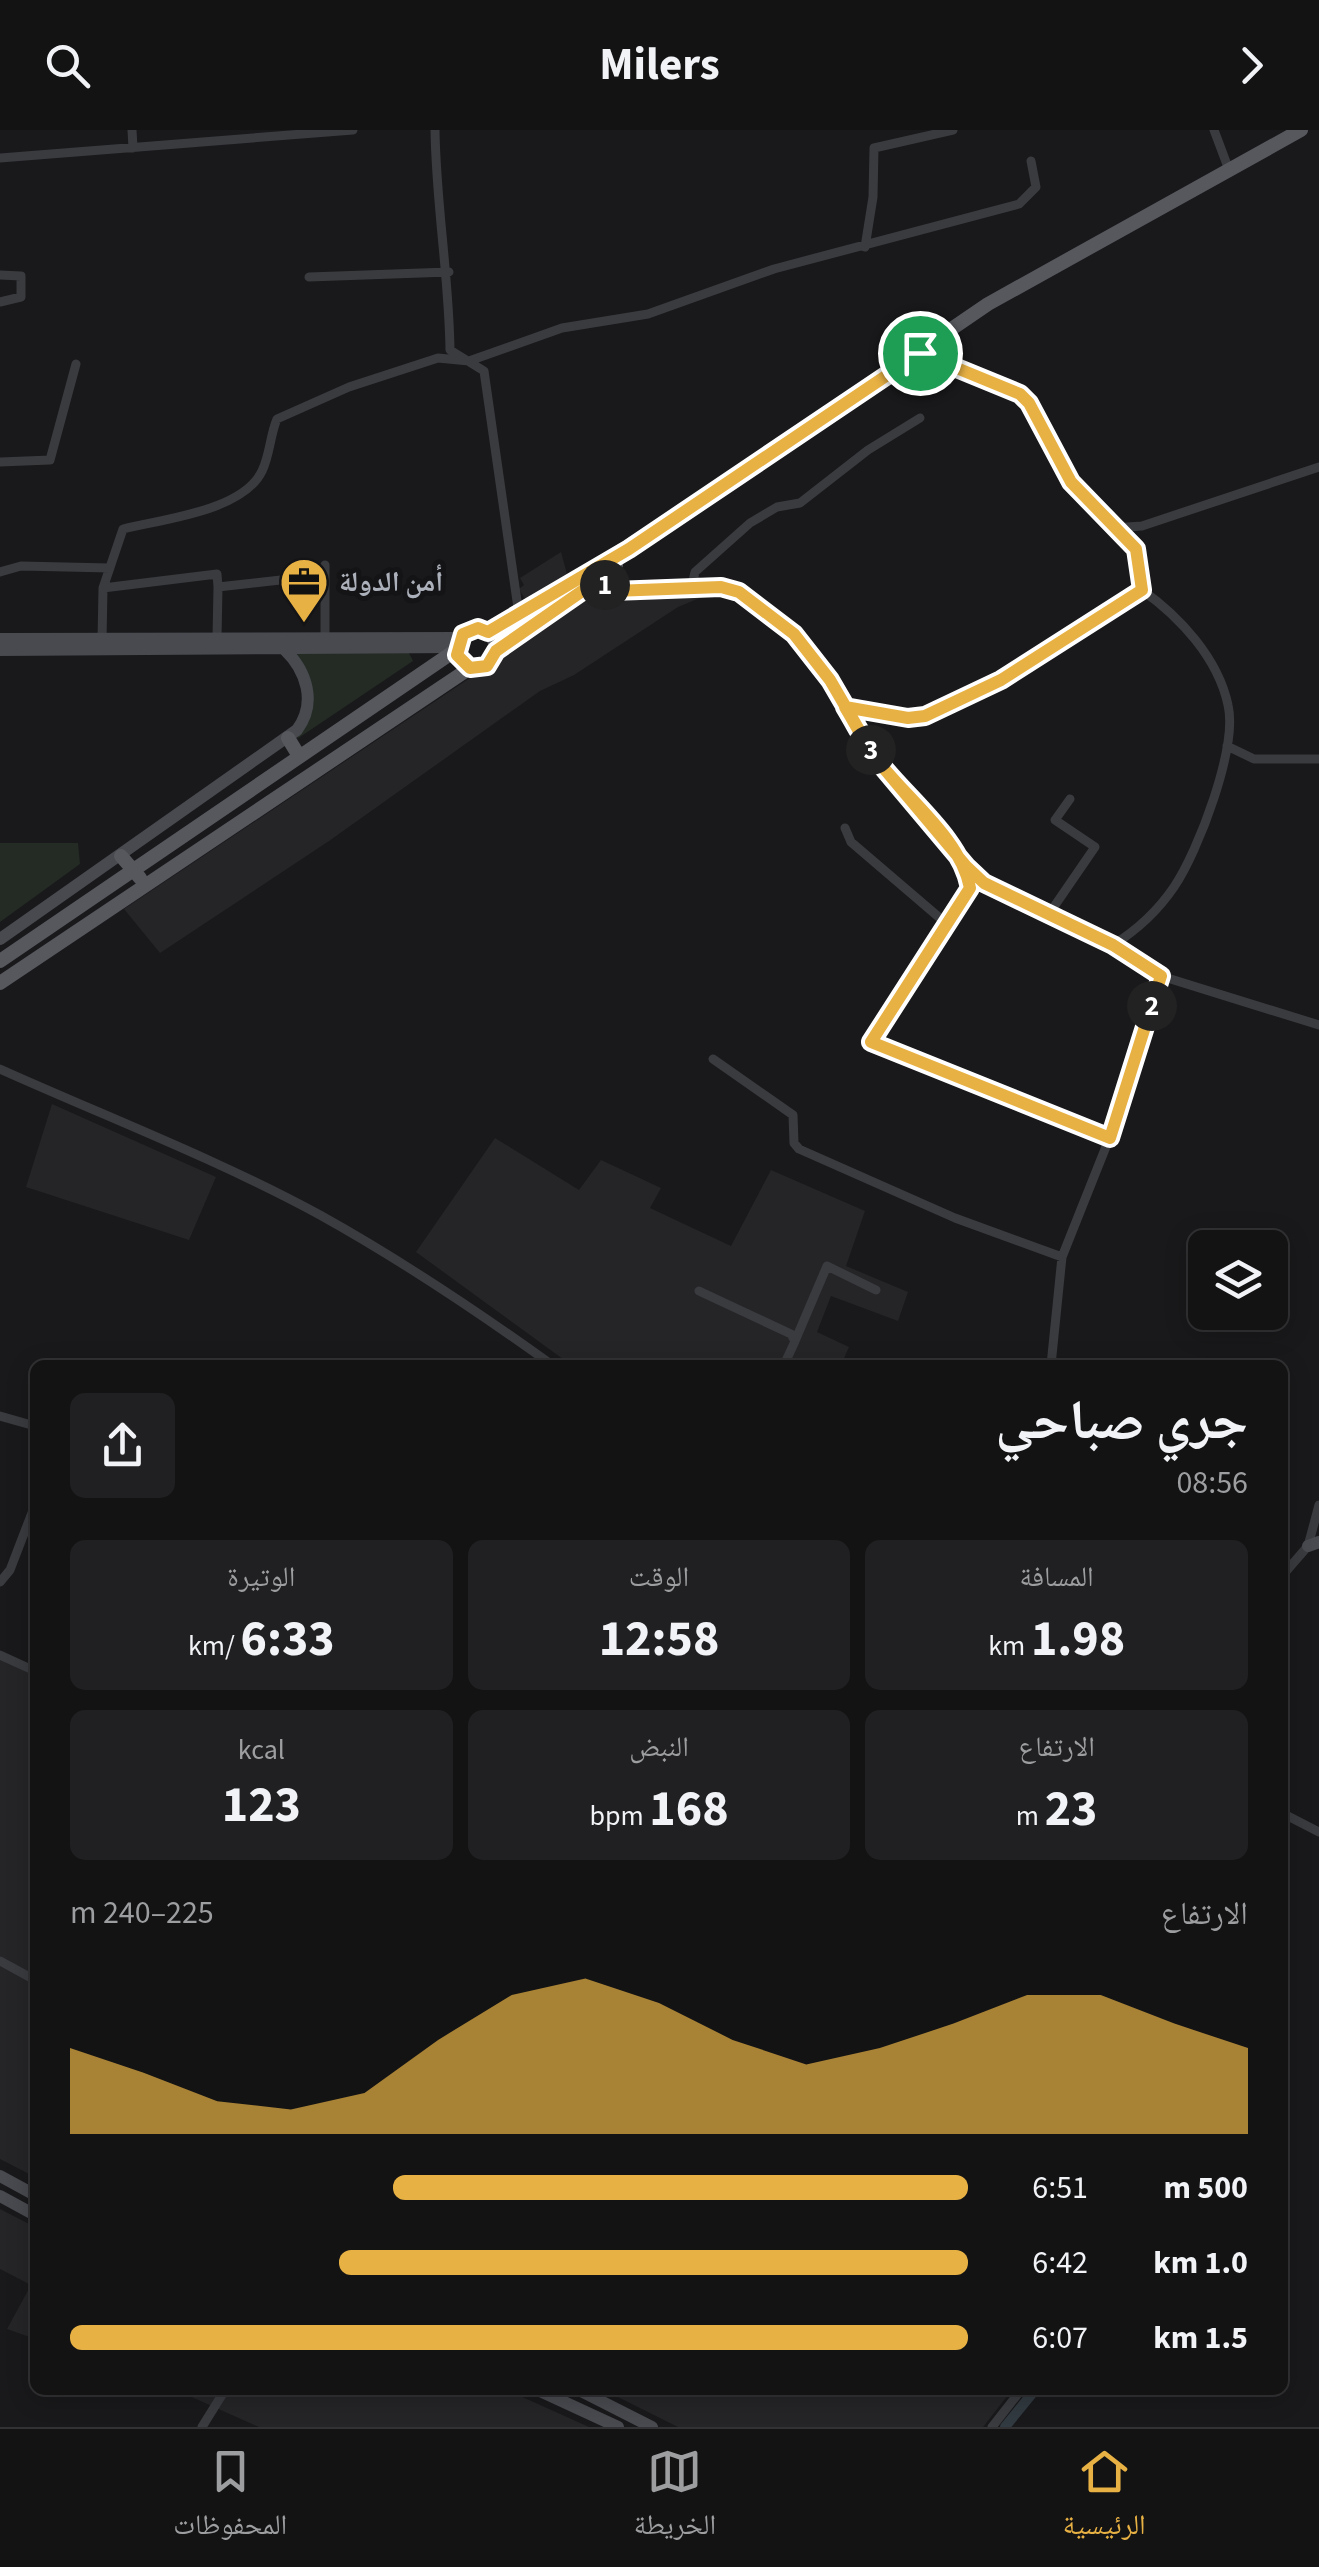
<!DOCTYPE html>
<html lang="ar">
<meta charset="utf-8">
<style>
:root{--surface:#131314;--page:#202022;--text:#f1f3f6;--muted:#9d9ea0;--line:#323234;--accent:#e8b144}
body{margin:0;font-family:"Source Sans 3","Noto Naskh Arabic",sans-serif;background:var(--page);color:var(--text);direction:rtl;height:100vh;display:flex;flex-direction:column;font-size:38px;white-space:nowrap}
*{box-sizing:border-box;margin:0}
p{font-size:32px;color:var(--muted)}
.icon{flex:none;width:55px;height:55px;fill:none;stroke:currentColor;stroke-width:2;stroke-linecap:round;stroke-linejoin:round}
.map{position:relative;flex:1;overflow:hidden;direction:ltr}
.side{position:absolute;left:30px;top:1230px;width:1258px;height:1035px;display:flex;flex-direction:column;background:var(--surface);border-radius:15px;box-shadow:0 5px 25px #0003,0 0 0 2px var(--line);direction:rtl}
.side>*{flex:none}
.controls{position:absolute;left:1188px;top:1100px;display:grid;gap:20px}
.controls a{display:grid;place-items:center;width:100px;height:100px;border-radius:15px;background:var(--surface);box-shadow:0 5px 25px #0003,0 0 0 2px var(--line);font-size:50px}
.pin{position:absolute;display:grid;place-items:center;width:85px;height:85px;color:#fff;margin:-42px;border:5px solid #fff;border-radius:50%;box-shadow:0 2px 10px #0007}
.km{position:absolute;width:50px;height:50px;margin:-25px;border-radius:50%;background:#222;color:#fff;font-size:28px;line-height:50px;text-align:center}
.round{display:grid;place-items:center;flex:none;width:105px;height:105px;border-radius:15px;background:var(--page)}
.summary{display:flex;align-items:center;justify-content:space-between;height:170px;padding:0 40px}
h1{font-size:55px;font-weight:700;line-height:75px}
.figures{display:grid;grid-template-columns:repeat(3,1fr);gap:15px;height:170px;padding:10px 40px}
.figures div{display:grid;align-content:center;border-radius:15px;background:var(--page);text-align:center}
.figures b{font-size:50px;font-weight:700}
.figures small{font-size:28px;font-weight:400}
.figures p{font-size:28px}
.chart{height:280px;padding:20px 40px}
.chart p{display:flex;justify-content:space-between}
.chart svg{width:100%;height:180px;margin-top:10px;fill:var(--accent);opacity:.7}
ul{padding:0 40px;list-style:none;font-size:32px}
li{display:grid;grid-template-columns:160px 120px 1fr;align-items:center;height:75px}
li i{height:25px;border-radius:12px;background:var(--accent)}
header{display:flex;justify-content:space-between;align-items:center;height:130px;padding:0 40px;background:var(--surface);font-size:45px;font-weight:700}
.dock{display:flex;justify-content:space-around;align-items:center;height:140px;border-top:2px solid var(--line);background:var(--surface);font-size:28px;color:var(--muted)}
.dock a{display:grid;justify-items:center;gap:5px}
.dock .on{color:var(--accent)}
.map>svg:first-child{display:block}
.built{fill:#252528}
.green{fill:#232b24}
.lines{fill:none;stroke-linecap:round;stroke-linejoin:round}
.canal{stroke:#313a40;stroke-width:10}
.street{stroke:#3a3b3f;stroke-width:9}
.secondary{stroke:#484a4f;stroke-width:12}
.primary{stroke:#56585e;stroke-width:14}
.route-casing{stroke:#fff;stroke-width:20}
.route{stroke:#e8b144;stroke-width:12}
.labels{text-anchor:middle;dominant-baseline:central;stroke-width:10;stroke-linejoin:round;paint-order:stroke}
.poi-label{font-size:28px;font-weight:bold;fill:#acb0ba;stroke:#141416;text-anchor:start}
</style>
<header><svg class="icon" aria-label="forward" viewBox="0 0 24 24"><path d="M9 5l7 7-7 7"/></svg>Milers<svg class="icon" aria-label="search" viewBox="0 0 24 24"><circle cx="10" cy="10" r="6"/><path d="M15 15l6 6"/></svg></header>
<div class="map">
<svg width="1319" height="2297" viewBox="0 0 1319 2297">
<rect width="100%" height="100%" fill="#19191b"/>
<!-- built -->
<path class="built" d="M561,422L567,444L525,469L519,459L524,455L520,448Z
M719,460L678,477L574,545L540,561L329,711L160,823L124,779L600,461L609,473Z
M52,974L216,1047L189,1110L26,1057Z
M495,1008L579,1060L601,1030L661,1058L650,1078L731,1116L771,1040L865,1081L846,1136L908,1162L898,1191L831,1166L817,1202L849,1217L841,1235H571L416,1122Z
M0,1527L35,1544V2047L0,2029Z
M0,2079L35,2097V2209L7,2199L31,2155L0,2139Z
M176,2260H507L589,2297H259Z
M604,2260H1012L983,2297H678Z"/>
<!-- green -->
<path class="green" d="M293,523H409L413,531L297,609L313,576Z
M0,713H78L80,734L0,792Z"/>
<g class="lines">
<!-- canal -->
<path class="canal" d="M1005,2297L1035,2260"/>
<!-- street -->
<path class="street" d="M132,0L133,18
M435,0C436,74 449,146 450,220L484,241L519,485
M1214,0L1229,40
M0,28L353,0
M865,117L873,67L874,18L953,0
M0,145L21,146V167L0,172
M309,147L449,142
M920,223L1020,264L1029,273L1071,353L1136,419L1142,460C1180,487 1218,528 1228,575C1238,617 1198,722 1174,757C1157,782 1137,800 1113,815
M0,332L50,330L76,234
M1113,398L1142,396L1319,337
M325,435V508
M0,442L21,436L110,438
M598,450L613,461L721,457L739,462L794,504L830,551L876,629L984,753L1113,815L1161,846L1319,895
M703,453L693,451L695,442L750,393L777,377L800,373L868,320L920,288
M103,458L217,444L218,457
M217,508L218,457L325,445
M102,511L103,458L123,399C163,389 243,381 262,341C270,325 270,305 277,289L349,257L438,228L469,231L562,198L648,184L774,139L1019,74L1036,57L1031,31
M845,577L909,588L925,586L1001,550L1142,460
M1227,616L1254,629H1319
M845,698L851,712L948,795
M966,737L970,758L871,912L1109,1008
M1049,784L1095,717L1055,690L1070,669
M713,929L793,985L794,1013L799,1019L955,1088L1062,1127
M0,939C107,987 217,1029 320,1085C401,1130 477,1181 552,1235
M699,1161L791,1204L795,1211L784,1235
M795,1211L827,1136L876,1160
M1051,1235L1062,1127L1123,974L1161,846
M0,1286L35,1296
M1282,1446L1308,1416L1319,1375
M0,1452L10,1440L35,1375
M0,1525L35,1541
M1282,1683L1319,1702
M0,1831L35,1850
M202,2297L225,2260
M992,2297L1021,2260"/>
<!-- secondary -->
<path class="secondary" d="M0,509L459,508
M0,520L456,517
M0,809L297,600C317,573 307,541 284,519
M1308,1416L1319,1412
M0,2046L35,2065
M0,2066L35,2085
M538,2260L618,2297
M579,2260L652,2297"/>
<!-- primary -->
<path class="primary" d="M456 519a20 20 0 1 1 40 0a20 20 0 1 1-40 0Z
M488,503L629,419L988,174L1301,0
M496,521L616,435
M288,608L299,626
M121,726L140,748
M0,831L456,520
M0,853L470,538"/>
</g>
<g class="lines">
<!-- route casing -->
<g class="route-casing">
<path id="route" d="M920,223L629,419L488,502L478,498L463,504L457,525L470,538L487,536L496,521L598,450L613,461L721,457L739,462L794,504L830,550L876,629L966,736L984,753L1113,815L1161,846L1110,1008L871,912L970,758C961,709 908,670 878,631C865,614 856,595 845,577L908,588L925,586L1001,550L1142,460L1136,419L1071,352L1029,273L1020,264L920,223"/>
</g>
<!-- route -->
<use href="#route" class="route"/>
</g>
<!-- icons -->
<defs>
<g id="office-pin" transform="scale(2.5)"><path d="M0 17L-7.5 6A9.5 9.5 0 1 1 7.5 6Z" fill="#e8b144" stroke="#141416"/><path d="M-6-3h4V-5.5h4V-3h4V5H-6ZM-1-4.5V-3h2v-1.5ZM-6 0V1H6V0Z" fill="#111"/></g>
</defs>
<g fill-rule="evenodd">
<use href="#office-pin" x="304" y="452"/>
</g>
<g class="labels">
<!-- poi labels -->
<g class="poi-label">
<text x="339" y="452">أمن الدولة</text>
</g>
</g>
</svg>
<div class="controls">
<a><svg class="icon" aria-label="layers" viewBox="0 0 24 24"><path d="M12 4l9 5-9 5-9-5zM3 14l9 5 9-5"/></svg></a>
</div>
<div class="pin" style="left:920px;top:223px;background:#1e9e55"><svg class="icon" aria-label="arrive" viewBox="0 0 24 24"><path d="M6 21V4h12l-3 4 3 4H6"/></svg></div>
<b class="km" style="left:605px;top:455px">1</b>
<b class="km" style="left:1152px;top:876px">2</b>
<b class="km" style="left:871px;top:620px">3</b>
<section class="side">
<div class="summary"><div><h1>جري صباحي</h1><p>08:56</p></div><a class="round"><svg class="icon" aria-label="share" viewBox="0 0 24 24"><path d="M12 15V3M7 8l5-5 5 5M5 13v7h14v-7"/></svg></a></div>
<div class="figures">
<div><p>المسافة</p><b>1.98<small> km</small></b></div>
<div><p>الوقت</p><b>12:58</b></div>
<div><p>الوتيرة</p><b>6:33<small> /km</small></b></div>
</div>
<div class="figures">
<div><p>الارتفاع</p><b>23<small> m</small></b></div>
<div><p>النبض</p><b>168<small> bpm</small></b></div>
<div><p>kcal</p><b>123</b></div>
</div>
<div class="chart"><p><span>الارتفاع</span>225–240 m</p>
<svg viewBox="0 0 160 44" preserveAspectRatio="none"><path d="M0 44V23L10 29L20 36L30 38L40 34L50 21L60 10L70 6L80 12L90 21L100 27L110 23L120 17L130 10L140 10L150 17L160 23V44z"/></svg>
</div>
<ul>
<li><b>500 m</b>6:51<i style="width:64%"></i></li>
<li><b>1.0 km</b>6:42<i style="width:70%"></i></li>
<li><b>1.5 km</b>6:07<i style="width:100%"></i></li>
</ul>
</section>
</div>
<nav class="dock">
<a class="on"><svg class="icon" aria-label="home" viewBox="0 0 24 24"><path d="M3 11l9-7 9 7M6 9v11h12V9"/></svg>الرئيسية</a>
<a><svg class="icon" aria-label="map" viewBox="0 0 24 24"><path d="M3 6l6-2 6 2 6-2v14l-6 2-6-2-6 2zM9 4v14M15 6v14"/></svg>الخريطة</a>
<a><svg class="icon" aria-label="saved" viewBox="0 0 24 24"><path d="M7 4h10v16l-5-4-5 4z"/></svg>المحفوظات</a>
</nav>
